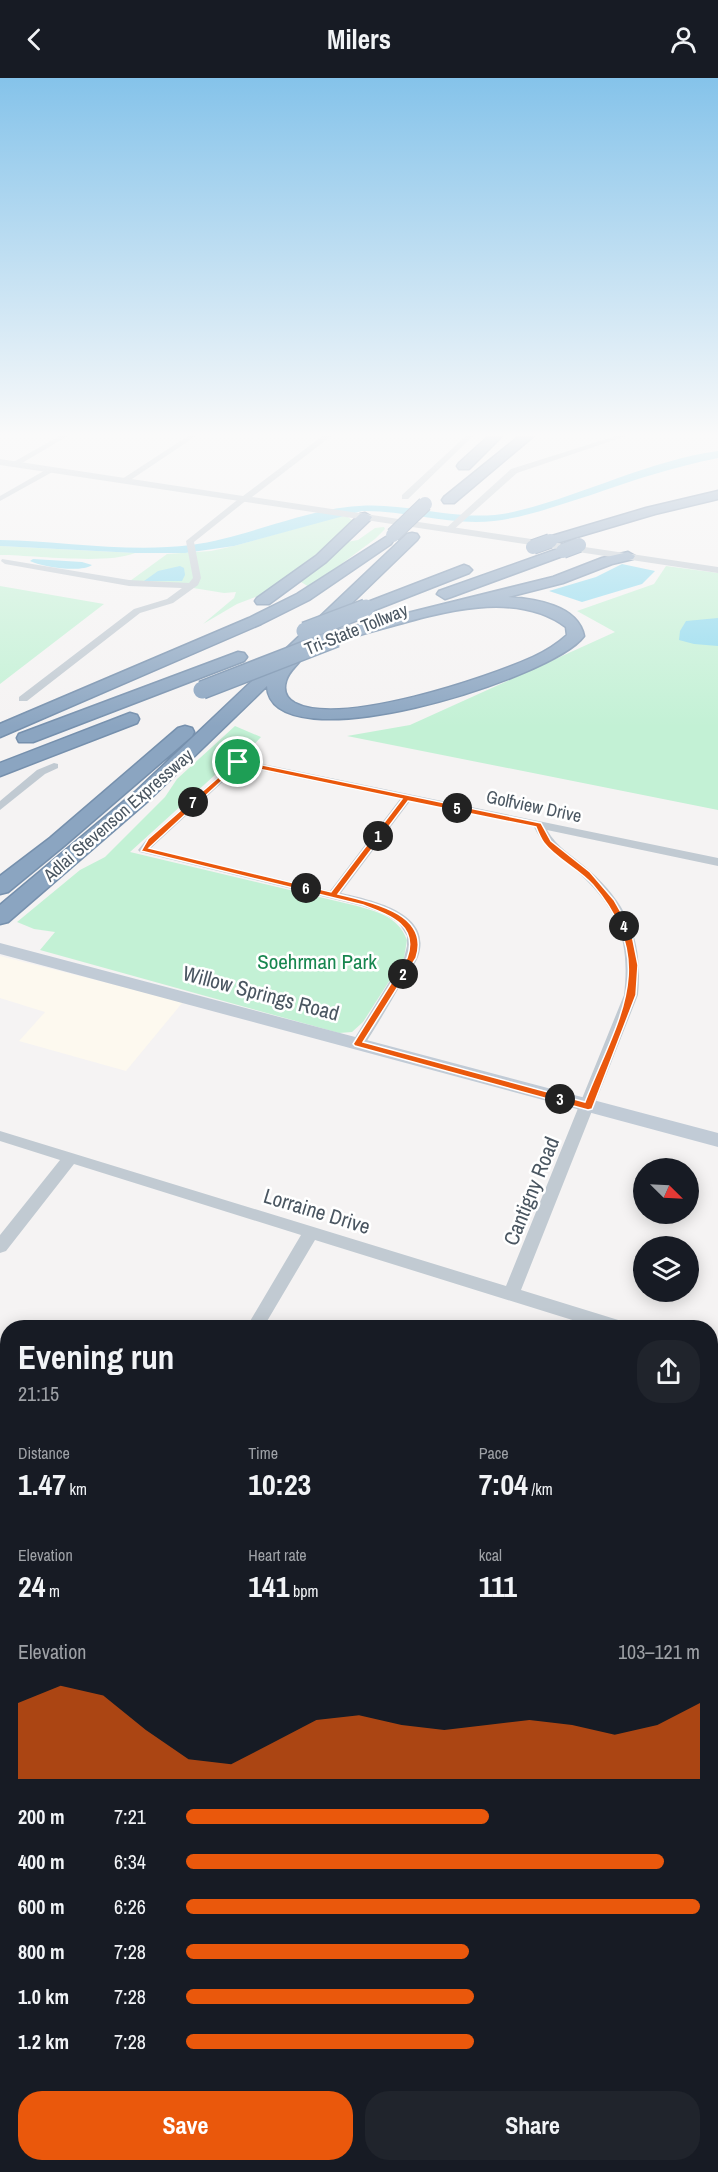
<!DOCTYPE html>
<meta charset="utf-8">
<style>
:root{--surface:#171b24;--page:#20242c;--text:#f1f3f6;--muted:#9ea1a6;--accent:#ea580c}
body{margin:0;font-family:"Archivo Narrow",sans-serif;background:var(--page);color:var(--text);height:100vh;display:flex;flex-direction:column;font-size:22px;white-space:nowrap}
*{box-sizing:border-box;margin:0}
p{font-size:20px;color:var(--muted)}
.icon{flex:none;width:33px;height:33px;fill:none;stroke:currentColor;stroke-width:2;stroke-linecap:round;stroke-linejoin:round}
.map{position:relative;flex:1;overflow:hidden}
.panel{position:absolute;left:0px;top:1242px;width:718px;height:852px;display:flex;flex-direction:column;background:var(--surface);border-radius:24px 24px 0 0;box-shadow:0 3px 15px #0003}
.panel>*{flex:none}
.needle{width:39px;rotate:114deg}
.tools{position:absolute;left:633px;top:1080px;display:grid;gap:12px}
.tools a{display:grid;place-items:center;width:66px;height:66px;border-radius:50%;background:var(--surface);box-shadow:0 3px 15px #0003;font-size:30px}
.pin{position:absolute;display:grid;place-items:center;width:51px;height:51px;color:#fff;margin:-26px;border:3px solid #fff;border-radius:50%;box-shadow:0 2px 6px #0007}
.km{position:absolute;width:30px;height:30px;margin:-15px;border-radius:50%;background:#222;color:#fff;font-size:16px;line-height:30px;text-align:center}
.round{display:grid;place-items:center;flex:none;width:63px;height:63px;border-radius:24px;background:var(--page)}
.overview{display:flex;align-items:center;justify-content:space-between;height:102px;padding:0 18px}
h1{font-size:33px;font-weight:700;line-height:45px}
.stats{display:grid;grid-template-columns:repeat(3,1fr);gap:9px;height:102px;padding:6px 18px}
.stats div{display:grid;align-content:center}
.stats b{font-size:30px;font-weight:700}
.stats small{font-size:16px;font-weight:400}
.stats p{font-size:16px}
.chart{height:168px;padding:12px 18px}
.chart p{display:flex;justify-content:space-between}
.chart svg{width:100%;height:108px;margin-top:6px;fill:var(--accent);opacity:.7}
.action{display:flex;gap:12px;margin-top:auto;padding:12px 18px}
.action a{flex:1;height:69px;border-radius:24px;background:var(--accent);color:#fff;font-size:24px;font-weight:700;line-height:69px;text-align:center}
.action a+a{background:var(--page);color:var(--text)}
ul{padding:0 18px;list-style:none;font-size:20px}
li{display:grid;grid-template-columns:96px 72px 1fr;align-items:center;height:45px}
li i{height:15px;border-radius:8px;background:var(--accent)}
header{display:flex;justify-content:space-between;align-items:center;height:78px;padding:0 18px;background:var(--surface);font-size:27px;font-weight:700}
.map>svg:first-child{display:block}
.commercial{fill:#fdf9ef}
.green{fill:#c3f1d5}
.water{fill:#90daee}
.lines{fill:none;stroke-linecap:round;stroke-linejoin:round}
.motorway-casing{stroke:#7690ad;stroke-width:3}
.minor{fill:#c1cad2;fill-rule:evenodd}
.tertiary{fill:#c1cad2;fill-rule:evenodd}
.secondary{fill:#c1cbd6;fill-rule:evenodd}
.motorway{fill:#8ba5c1;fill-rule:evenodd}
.motorway-bridge-far1-casing{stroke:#7690ad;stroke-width:16;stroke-linecap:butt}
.motorway-bridge-casing{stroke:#7690ad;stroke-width:20;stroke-linecap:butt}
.motorway-bridge-far1{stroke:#8ba5c1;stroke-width:14}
.motorway-bridge{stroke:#8ba5c1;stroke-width:17}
.route{fill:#ea580c;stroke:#fff;stroke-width:1.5;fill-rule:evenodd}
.labels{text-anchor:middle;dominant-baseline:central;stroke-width:5;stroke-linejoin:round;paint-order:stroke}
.far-street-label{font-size:18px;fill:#4a5661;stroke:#fff}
.park-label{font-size:21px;fill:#17864f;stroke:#fff}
.street-label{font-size:21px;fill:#4a5661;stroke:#fff}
</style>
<header><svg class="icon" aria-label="back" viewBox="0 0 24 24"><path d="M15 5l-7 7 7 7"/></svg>Milers<svg class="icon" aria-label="person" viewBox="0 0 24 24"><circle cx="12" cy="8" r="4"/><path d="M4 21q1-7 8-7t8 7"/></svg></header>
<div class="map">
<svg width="718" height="2094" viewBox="0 0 718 2094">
<rect width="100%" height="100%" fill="#f5f3f3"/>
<!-- commercial -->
<path class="commercial" d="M0,878L183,924L126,993L19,963L45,934L0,920Z"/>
<!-- green -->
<path class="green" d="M340,438L348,439L354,444L323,471L263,516L237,526L203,546L234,520L236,514L224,515L175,507L130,503L167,476L211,473L234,468Z
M384,449L385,451L375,461L317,504L309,509L301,504L347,464L358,462L375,450Z
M0,468L135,475C106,487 34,477 0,477Z
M666,488L718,495V732L347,658L410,647L615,554L577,533L654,506Z
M0,508L104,526L0,606Z
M235,648L261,659L243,678L237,677L130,774L353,827C376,833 398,838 407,862L404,880L363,944L352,954L339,955L40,872L55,854L34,851L17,844L80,792L105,779L165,719L177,701Z
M0,1864L8,1867V2086H406L413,2094H0Z"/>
<!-- water -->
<path class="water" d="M718,373V380C674,389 633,402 591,417C559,427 527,439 494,443C450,448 406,432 362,433L234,468L185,475H135L0,468V462C63,463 128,475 191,467C246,460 304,431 359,428C410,424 462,446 513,434C582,418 647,383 718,373Z
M33,481L82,484L92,487C81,495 43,489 30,483Z
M622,486L655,493L642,506L582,524L549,513L596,499Z
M180,488L184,490L185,497L182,503H144L158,493Z
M718,540V568L694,566L679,562L680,553L686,543Z"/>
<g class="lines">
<!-- motorway casing -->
<g class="motorway-casing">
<path id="motorway" d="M491,356H504L469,391H459L457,388L459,385Z
M522,356H536L454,425H444L442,422L444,419Z
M718,413V421L655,436L550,467L543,463L545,460L646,430Z
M365,435L372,439L370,442L326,484L269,526H257L255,523L257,520L316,478L360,436Z
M412,455L417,456L419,459L417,462L295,580L299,584C294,590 288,595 286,603C283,613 286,620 295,625C341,649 487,600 533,579C546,573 557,566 567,557L566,549C506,504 410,545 345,561L337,556L339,552L553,499L602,480L628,474L635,478L633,481L612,486L563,505L508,519C535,521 578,527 584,558C553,601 271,689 267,608L149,722L8,844L0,846V827L135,714L407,456Z
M386,459L393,463L391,466L309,522L261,546L0,659V646L249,540L297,516Z
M563,469L568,470L570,473L568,476L451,519L445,521L437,516L439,513Z
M464,487L469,489L472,492L469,495L372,533H360L358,530L360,527Z
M238,574L244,575L247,579L244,583L33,664H19L17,660L19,656Z
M130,635L137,637L139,641L137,645L0,698V685Z
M185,648L192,650L194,654L192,658L64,768L8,814L0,816V798L50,760L178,650Z"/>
</g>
<!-- minor -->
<path class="minor" d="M63,356H71L17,388L10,386Z
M191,356H199L126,405L119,403Z
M468,356H475L408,421H402V417Z
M622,356H632L517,395L451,454L444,452L511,391Z
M49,390L56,392L0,423V418Z
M241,419L248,421L194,464L201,500L198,507L173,525L140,535L27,623H19V619L134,531L167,521L182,510L129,508L5,486L1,483L2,481L129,502L189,505L193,500L186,463Z
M238,681L718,780V788L547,752C557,770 575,779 590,793C630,829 643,865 638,917L521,1212L628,1245L630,1250H598L315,1162L263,1250H246L301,1157L74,1086L6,1173L0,1175V1157L60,1082L0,1063V1053L506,1208L624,917C630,867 620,834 583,799C562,779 548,777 534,749L410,723L341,815C371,822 434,834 418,879C414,888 407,898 401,906C389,927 376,949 363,969H353L351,966L404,880L407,868V858L399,845L382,835L362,828L140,774L138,772L147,761ZM240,688L400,721L330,813L151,770Z
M54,685L58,686V690L45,696L0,732V723L37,692Z
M711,1271L718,1273V1287L711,1285Z
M718,1316V1355L711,1358V1320Z
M0,1620L8,1623V1646L0,1643Z
M711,1934L718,1937V1964L711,1961Z"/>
<!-- tertiary -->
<path class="tertiary" d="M325,356H334L252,419L718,489V495L0,387V381L243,418Z"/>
<!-- secondary -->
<path class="secondary" d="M0,865L718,1055V1069L0,876Z"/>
<!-- motorway -->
<use href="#motorway" class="motorway"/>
<!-- motorway-bridge-far1 casing -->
<g class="motorway-bridge-far1-casing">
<path id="motorway-bridge-far1" d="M393,457L425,426
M533,469L550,463
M563,473L579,467"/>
</g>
<!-- motorway-bridge casing -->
<g class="motorway-bridge-casing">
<path id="motorway-bridge" d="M305,553L366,530
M202,612L336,560"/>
</g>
<!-- motorway-bridge-far1 -->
<use href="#motorway-bridge-far1" class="motorway-bridge-far1"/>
<!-- motorway-bridge -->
<use href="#motorway-bridge" class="motorway-bridge"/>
</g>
<!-- sky -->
<linearGradient id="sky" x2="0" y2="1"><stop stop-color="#85c3ea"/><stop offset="0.55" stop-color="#fafafa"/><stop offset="1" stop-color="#fafafa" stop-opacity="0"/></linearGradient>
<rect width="718" height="649" fill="url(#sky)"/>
<!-- route -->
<path class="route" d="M238,682L541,745L551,763L590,794L614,822L631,852L638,887L636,917L592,1031L588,1032L355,968L353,966L407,880C419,847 389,837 363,827L141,773L148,761ZM239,687L402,721L331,814L149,770ZM408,723L536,749C538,754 541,761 544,765C556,781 579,791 593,807C660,885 617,942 585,1024L363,964L416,880C431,835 370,824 338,816Z"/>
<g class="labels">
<!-- far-street labels -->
<g class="far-street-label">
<text transform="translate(356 551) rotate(-22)">Tri-State Tollway</text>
<text transform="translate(534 728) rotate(12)">Golfview Drive</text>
<text transform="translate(118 737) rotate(-41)">Adlai Stevenson Expressway</text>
</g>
<!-- park labels -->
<g class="park-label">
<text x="317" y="883">Soehrman Park</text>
</g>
<!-- street labels -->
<g class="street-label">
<text transform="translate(261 915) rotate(15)">Willow Springs Road</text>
<text transform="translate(531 1113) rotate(-68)">Cantigny Road</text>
<text transform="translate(317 1133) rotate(17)">Lorraine Drive</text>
</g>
</g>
</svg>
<div class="tools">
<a><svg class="needle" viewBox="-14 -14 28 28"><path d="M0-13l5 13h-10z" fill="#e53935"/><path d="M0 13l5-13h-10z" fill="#9ea1a6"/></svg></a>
<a><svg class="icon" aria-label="layers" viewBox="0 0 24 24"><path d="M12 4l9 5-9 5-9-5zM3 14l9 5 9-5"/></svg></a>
</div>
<div class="pin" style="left:238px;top:684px;background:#1e9e55"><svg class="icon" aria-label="arrive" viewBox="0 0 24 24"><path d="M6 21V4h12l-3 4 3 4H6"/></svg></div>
<b class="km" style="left:378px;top:758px">1</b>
<b class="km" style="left:403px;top:896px">2</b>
<b class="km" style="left:560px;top:1021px">3</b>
<b class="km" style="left:624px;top:848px">4</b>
<b class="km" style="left:457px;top:730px">5</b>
<b class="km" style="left:306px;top:810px">6</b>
<b class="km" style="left:193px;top:724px">7</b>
<section class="panel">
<div class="overview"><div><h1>Evening run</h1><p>21:15</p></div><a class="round"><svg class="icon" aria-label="share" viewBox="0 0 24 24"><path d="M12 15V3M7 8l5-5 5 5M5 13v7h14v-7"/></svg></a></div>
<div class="stats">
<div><p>Distance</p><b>1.47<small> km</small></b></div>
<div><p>Time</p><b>10:23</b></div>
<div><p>Pace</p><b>7:04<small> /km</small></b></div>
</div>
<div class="stats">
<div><p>Elevation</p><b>24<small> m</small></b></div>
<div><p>Heart rate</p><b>141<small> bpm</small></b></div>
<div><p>kcal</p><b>111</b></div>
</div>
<div class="chart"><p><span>Elevation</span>103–121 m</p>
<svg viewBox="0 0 160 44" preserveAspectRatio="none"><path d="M0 44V13L10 6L20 10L30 24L40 36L50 38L60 29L70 20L80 18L90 22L100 24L110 22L120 20L130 22L140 26L150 22L160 13V44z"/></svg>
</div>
<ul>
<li><b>200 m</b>7:21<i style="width:59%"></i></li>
<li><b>400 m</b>6:34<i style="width:93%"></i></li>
<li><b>600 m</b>6:26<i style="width:100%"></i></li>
<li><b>800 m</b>7:28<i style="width:55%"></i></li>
<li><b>1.0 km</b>7:28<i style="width:56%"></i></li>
<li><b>1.2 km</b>7:28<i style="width:56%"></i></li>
</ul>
<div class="action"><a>Save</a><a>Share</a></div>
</section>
</div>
